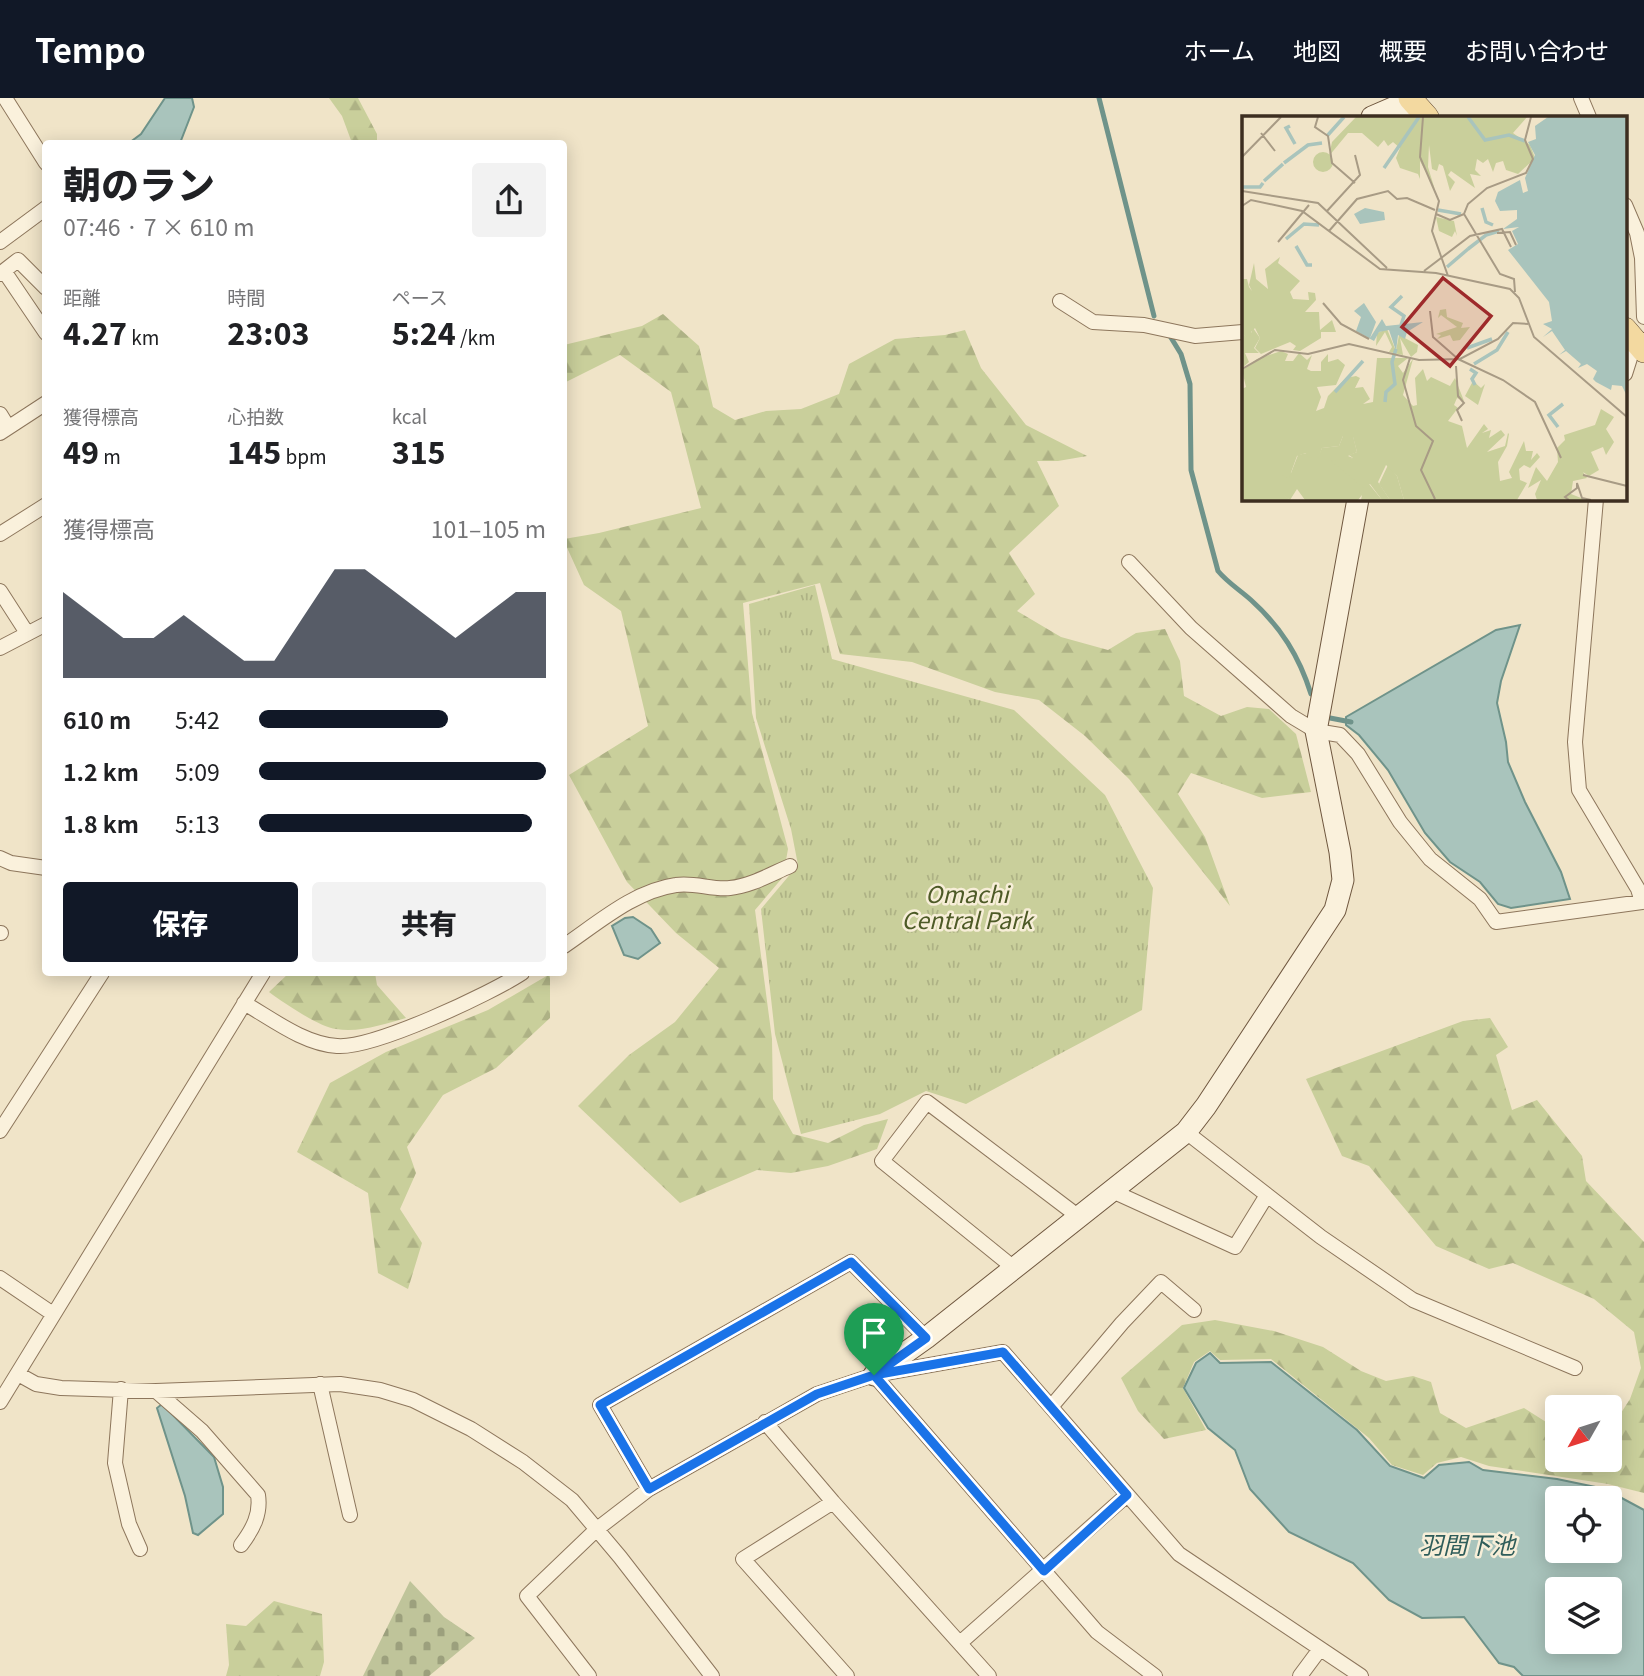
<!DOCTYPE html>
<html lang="ja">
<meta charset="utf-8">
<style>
:root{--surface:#fff;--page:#f2f2f2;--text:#202124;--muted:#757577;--accent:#111827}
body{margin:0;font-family:Georgia,"Noto Sans JP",serif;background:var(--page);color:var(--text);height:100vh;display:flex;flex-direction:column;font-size:26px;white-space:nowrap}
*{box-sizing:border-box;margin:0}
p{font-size:23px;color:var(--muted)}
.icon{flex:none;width:38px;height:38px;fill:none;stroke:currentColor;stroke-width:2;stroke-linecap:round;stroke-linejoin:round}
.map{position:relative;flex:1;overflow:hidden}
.panel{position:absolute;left:42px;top:42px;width:525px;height:836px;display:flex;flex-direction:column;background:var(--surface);border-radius:7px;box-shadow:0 4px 18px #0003}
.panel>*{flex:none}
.needle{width:46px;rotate:231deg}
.tools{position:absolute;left:1545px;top:1297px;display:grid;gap:14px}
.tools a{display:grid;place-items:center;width:77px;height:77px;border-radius:7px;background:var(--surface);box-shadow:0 4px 18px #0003;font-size:35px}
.pin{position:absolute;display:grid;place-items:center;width:60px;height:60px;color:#fff;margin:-72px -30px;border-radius:50% 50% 50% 0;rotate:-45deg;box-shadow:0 0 7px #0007}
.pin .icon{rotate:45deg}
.round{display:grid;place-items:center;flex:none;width:74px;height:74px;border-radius:7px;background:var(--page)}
.head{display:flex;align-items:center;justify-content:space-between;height:119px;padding:0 21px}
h1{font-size:38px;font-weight:800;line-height:52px}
.stats{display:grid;grid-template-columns:repeat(3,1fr);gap:10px;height:119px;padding:7px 21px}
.stats div{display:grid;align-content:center}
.stats b{font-size:30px;font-weight:800}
.stats small{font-size:19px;font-weight:400}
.stats p{font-size:19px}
.chart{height:196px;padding:14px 21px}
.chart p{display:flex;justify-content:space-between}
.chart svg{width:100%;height:126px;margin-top:7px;fill:var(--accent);opacity:.7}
.cta{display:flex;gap:14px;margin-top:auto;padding:14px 21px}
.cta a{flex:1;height:80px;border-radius:7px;background:var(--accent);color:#fff;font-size:28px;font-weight:800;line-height:80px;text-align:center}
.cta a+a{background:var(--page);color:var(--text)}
ul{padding:0 21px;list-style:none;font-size:23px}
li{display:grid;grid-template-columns:112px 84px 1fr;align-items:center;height:52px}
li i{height:18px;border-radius:9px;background:var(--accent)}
header{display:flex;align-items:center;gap:42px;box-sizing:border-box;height:98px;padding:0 35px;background:var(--accent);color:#fff}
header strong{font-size:33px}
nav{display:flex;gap:38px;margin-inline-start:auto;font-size:24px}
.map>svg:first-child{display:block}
.forest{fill:url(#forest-firs)}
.cemetery{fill:url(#cemetery-stones)}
.park{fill:url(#park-tufts)}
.water{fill:#a9c4bc;stroke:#6f938a;stroke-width:2;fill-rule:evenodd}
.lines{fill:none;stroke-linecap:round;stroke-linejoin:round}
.stream{stroke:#6f938a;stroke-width:5}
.street-casing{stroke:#8d765c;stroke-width:16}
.secondary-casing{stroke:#6f573f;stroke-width:23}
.primary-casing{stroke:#5b4430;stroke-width:24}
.street{stroke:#faf1dc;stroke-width:14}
.secondary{stroke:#faf1dc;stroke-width:21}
.primary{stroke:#f3d9a0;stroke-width:23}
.route-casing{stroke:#fff;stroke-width:14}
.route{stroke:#1a73e8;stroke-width:9}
.labels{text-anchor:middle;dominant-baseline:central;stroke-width:5;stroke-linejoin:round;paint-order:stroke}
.park-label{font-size:23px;font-style:italic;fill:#4d5a26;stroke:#f7eed8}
.water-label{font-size:24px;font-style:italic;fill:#2f5d5a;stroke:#f7eed8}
.inset-river{fill:none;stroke:#a9c4bc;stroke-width:3.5}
.inset-road{fill:none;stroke:#a89b85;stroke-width:2}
.view{fill:#9e2a2b;fill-opacity:0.15;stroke:#9e2a2b;stroke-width:3.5}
.inset-edge{fill:none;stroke:#3d2e20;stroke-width:3.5}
</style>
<header>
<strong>Tempo</strong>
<nav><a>ホーム</a><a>地図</a><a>概要</a><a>お問い合わせ</a></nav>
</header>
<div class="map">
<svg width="1644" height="1578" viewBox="0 0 1644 1578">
<defs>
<pattern id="forest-firs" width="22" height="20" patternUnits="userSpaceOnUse" patternTransform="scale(1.75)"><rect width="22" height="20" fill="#c9cf9b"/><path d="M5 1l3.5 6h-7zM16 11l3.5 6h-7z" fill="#aeb285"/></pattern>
<pattern id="cemetery-stones" width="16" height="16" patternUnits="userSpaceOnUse" patternTransform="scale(1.75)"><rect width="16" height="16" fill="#bfc49a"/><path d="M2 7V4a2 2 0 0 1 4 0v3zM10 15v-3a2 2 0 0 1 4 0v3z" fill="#9ca07d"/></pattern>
<pattern id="park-tufts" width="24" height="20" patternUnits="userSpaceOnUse" patternTransform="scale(1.75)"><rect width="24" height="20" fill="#c9cf9b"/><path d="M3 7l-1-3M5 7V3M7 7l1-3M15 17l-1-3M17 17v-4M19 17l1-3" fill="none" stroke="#aeb285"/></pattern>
</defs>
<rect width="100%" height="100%" fill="#f0e4c8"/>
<!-- forest -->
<path class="forest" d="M329,0H358L377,36V45H352L342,18Z
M663,216L699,248L713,309L735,322L766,313L801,311L839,296L849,266L895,241L945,237L965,232L981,270L1026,327L1087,358L1058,363H1037L1059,408L1009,455L1035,496L1017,513L1061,539L1108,552L1136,535L1165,531L1180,563L1184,598L1221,618L1247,609L1269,611L1296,636L1311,694L1262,700L1191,675L1178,696L1205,739L1230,808L1129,681L1085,638L1039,602L995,594L912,564L840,556L820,485L743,505L752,615L788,751L783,779L755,812L772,941L773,1001L793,1036L828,1045L864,1027L888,1021L877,1051L828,1068L791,1075L757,1072L680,1105L578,1008L629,957L675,924L719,870L676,835L627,784L569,677L648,628L621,513L584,487L564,443V441L599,435L701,410L671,294L620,257L564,285V247L642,228Z
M289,875H375L377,887L406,920C384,926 360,935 336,931C319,929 284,905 269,894Z
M550,876V920L496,970L443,997L407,1049L416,1075L400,1111L422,1145L408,1191L378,1175L368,1095L297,1054L330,985L386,954L488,912Z
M1490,920L1508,949L1496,957L1512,1012L1537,1002L1582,1058L1586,1083L1644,1144V1395L1608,1386L1489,1368L1461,1359L1437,1365L1423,1377L1392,1367L1369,1340L1271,1261L1220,1262L1210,1253L1194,1264L1183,1290L1206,1332L1164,1341L1138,1313L1121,1280L1182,1227L1215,1222L1274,1233L1323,1249L1361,1273L1386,1283L1413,1278L1431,1284L1440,1315L1466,1330L1524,1310L1557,1331L1558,1362H1610V1332L1630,1301L1641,1270L1634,1234L1594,1201L1513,1165L1489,1171L1436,1148L1369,1068L1342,1058L1306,981L1463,923Z
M274,1503L322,1516L324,1564L320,1578H226L229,1567L226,1526L246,1528Z"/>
<!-- cemetery -->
<path class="cemetery" d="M410,1483L444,1519L475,1540L429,1578H363Z"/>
<!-- park -->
<path class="park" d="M815,487L832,561L1014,612L1105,697L1153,790L1142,912L966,1006L926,993L880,1016L801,1036L775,936L761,811L798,767L791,731L756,620L749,506Z"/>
<!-- water -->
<path class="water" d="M165,0H192L194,9L180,45H129L141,36Z
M1520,527L1501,583L1497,605L1506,644L1508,664L1525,704L1561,774L1570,801L1511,810L1498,806L1480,784L1450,764L1425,735L1388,672L1359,637L1346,627V619L1496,532Z
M633,819L651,831L660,845L638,861L624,857L612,828L625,820Z
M1210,1255L1220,1265L1271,1264L1357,1332L1390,1368L1424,1380L1439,1367L1469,1364L1483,1372L1557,1381L1605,1391L1644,1412V1578H1523L1514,1569L1499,1565L1464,1519L1422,1520L1389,1502L1353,1465L1289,1434L1250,1391L1235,1352L1208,1330L1184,1290L1196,1265ZM1610,1400V1452H1558V1400ZM1610,1491V1544H1558V1491Z
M162,1306L214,1359L223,1389V1416L198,1437L193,1435L185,1398L157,1310Z"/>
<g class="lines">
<!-- stream -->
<path class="stream" d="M1099,0L1154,218
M1170,238L1181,256L1190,286L1191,372L1218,473C1228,485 1240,492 1251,502C1281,529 1299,558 1311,596
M1330,620L1351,624"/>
<!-- street casing -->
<g class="street-casing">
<path id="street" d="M5,0L46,65
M1581,0L1589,19
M1625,107L1637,135L1642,160L1644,219
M0,144L46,110
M4,173L46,235
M0,176L18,162L46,190
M1060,203L1093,224L1144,227L1195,238L1243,234
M1625,276L1631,257L1643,242
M0,316L8,329
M0,335L46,305
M0,436L46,407
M1129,464L1191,530L1291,618L1316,633L1340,637L1358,656L1400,724L1430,761L1480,801L1496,824L1642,804L1638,791L1579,692L1575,644L1596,401
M0,493L27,535
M0,550L46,526
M0,760L11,765L46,770
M0,835H1
M564,848C598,825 634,793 676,787C694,784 712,792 730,790C751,788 771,776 790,768
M244,905C272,921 304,946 337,948C373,951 490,896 522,875
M0,1033L102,875
M1186,1034L1321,1139L1413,1202L1575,1270
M1112,1093L1235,1149L1267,1097
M1014,1170L882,1063L927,1004L1079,1119
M0,1180L53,1216
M18,1276L36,1286L61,1290L156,1293L340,1286L380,1292L413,1302L471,1331L523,1364L572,1402L620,1459L712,1578
M874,1277L1097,1534L1155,1578
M320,1286L350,1417
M121,1291L115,1365L129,1426L140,1451
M156,1293L202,1333L258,1397C261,1416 253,1431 241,1447
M0,1304L263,875
M1051,1309L1122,1225L1161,1184L1194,1212
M765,1324L833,1404L989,1578
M649,1391L600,1307L851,1164L926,1240
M833,1404L743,1461L847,1578
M960,1545L1127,1397
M589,1578L527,1498L597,1431L649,1391L817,1296L874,1277L1003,1254L1179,1456L1361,1578
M1300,1578L1320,1551"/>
</g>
<!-- secondary casing -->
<g class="secondary-casing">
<path id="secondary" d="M1372,19L1395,9L1416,6
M874,1277L926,1240L1186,1034L1206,1008L1335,812L1343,782L1340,754L1316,633L1358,401"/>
</g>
<!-- primary casing -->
<g class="primary-casing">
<path id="primary" d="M1410,0L1427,19
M1625,231L1644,253"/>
</g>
<!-- street -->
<use href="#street" class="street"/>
<!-- secondary -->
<use href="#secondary" class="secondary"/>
<!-- primary -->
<use href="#primary" class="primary"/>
</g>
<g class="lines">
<!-- route casing -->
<g class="route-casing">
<path id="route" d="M874,1277L817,1296L649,1391L600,1307L851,1164L926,1240L874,1277L1003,1254L1127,1397L1044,1473L874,1277"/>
</g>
<!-- route -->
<use href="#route" class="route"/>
</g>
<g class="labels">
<!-- park labels -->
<g class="park-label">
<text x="967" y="795">Omachi<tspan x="967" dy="26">Central Park</tspan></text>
</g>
<!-- water labels -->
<g class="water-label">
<text x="1467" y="1445">羽間下池</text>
</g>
</g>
<!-- overview -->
<g transform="translate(1242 18)">
<rect width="385" height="385" fill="#f0e4c8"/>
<path d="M101,320H111L115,336L106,340L111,342L94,348L121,369L127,368L140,384H119L120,379L116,384H63L55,373L48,384L40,378V359L49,357L56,339L65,337L76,341L80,332L97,330ZM146,349L155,360L162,384H148L137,368Z" fill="#c9cf9b"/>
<path d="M114,1H285L271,17L288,29L293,42L291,48L287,53L290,45L276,58L264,54L261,45L254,47L251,56L246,43L241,47L235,43L233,54L239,60L228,58L233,72L209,55L206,59L213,66L208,75L201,50L197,48L195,55L190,53L187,29L186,51L193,74L178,45V63L176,58L158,52L154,42L158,32L151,26L146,30L142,24L136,31L120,17H106L87,40L90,26ZM194,101L212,105L215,120L213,115L210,121L197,115ZM38,141L36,147L58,165L48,176L51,183L67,184L66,176L73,177L74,184L63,196H77L78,214L90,204L94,216H79V222L58,235L51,234L54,230L48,226L19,238L13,232L18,222L13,212L9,216V223L4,230L6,223L0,217V163H5L7,171L10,175L7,169L12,147L14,163L26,173L23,153ZM204,193L205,201L221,207L219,212L228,211L218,224L211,225L208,219L195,223L199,219L194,218L215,211L199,199L196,202L198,194ZM145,213L154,235L157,219L176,229L175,236L169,241L158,222L161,239L147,236L150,231L143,216L134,230L135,217ZM39,235L46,238L43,245H51L57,237L65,244L70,239L65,253L69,255H79V246L86,238V246L96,243L103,249L94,269L75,271L79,281L74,295L82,292L86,280L104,262L114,260L118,262L113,272L121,271L128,283L121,288L131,286L135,242H166L156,250L161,257L171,243L161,279L171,290L175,289L173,262L181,253L185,265L189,261L208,270L213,262L222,285L215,282L212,289L216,292L206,305L220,310L225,332L242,308L246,313L240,317L249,314L247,322L259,314L263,319L245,336L263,330L266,317L267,318L265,330L256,346L258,365L270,362L267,356L282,325L284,335H291L289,344L295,337L298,341L288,352L282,349L277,353L278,364L285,367L275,384H162L155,360L144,349L136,366L148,384H140L128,368L122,372L89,345L111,342L107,339L115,336L111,321L101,320L97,330L80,332L77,341L67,342L64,337L55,340L47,362L40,359V377L48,384H0V273L4,271L0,254L15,243ZM231,265L239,272L243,268L236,289L223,280ZM359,293L372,301L364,313L372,326L364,339L361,331L349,336L357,354L347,360L341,356L345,362L331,365L329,378L344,384H295L293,378L299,364L286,372L294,351L305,365L316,346L315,332L323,324L322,319L353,309Z" fill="#c9cf9b"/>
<path d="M71 46a10 10 0 1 1 20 0a10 10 0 1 1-20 0ZM11,212L18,222L12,232L17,237H3L7,246L0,252V217L7,223L4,230Z" fill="#c9cf9b"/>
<path d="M306,1H385L384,278L380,270L370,269L369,274L354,266L351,263L355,255L345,248L336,252L339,248L324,235L317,239L323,234L310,215L301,221L310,213L301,208L310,205L307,186L266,134L276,128L270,115L277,111L261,113L275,103V94L258,95L253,85L256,76L278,64L281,77L286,75L283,62L293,39L286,26L294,23L293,10ZM123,92L142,96L143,104L118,108L112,98ZM122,187L134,206L128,222L140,203L144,210L181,206L165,216L163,223L156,219L154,235L147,214L137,216L132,225L114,215L119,201L112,195Z" fill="#a9c4bc"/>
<path class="inset-river" d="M226,1L243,24L267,19L283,25M48,10L44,12L53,28M85,20L102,1M42,47L66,29L80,27M142,52L177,1M22,65L41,48M0,71H18L21,67M240,92L244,106L251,109M196,94L219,98M44,123L62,108L77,109M54,130L65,149H70M226,133L244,119L257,115M205,151L226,133M159,209L162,200L149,191L160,180M225,232L250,223M232,248L255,234L266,216M228,253L234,257L230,263L233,269M93,276L121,245M143,286L144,276L153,268L150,246L154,233M316,311L307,299L321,288"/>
<path class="inset-road" d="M76,1L73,11L86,20L90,47L113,67M181,1L178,41L197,85L190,115L206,160M19,17L33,35M0,41L39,1M0,75L76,87L145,152M0,90L9,84L60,95L138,153L194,157L268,173L277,182L292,221L385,301M85,95L118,59L113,39M194,98L208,104L222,98M87,115L115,83L146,75L155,83L165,82L193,94M255,117L268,116L274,129M36,126L67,89M182,155L228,120L260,113L269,131M273,176L272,163L258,158L222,98L226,88L245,72L284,57L291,43L283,24L289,1M81,187L99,208L127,223M188,195L191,221L216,243M168,242L161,264L174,310L191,325L179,354L193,383M216,243L261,264L293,286L319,342M214,250L216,280L222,287L215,294L220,305M0,253L33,234L66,238L107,228L177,244L218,243L256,223L271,207L286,208M341,359L385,370M327,384L323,381L335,372V367L340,382L349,384"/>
<path class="view" d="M201,162L249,200L208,250L160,211Z"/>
<rect width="385" height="385" class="inset-edge"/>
</g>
</svg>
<div class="tools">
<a><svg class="needle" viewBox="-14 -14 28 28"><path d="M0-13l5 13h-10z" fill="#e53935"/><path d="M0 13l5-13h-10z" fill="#757577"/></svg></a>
<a><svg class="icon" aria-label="locate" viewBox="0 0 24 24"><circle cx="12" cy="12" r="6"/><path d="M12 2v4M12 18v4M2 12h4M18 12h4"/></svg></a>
<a><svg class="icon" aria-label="layers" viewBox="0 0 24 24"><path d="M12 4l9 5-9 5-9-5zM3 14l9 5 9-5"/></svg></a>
</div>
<div class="pin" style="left:874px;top:1277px;background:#1e9e55"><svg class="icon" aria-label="arrive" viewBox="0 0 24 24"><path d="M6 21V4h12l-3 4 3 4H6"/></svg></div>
<section class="panel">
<div class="head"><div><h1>朝のラン</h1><p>07:46 · 7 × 610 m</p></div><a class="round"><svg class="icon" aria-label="share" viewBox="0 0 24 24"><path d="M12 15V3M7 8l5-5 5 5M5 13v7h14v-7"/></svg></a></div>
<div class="stats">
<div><p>距離</p><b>4.27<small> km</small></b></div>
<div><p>時間</p><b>23:03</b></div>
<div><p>ペース</p><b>5:24<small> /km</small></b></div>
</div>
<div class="stats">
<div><p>獲得標高</p><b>49<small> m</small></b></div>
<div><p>心拍数</p><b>145<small> bpm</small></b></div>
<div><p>kcal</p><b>315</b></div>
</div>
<div class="chart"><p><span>獲得標高</span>101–105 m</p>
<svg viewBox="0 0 160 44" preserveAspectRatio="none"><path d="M0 44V14L10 22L20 30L30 30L40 22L50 30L60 38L70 38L80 22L90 6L100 6L110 14L120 22L130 30L140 22L150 14L160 14V44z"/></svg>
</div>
<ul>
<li><b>610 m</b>5:42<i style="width:66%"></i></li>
<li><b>1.2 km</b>5:09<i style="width:100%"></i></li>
<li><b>1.8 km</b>5:13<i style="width:95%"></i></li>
</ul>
<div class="cta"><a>保存</a><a>共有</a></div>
</section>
</div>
